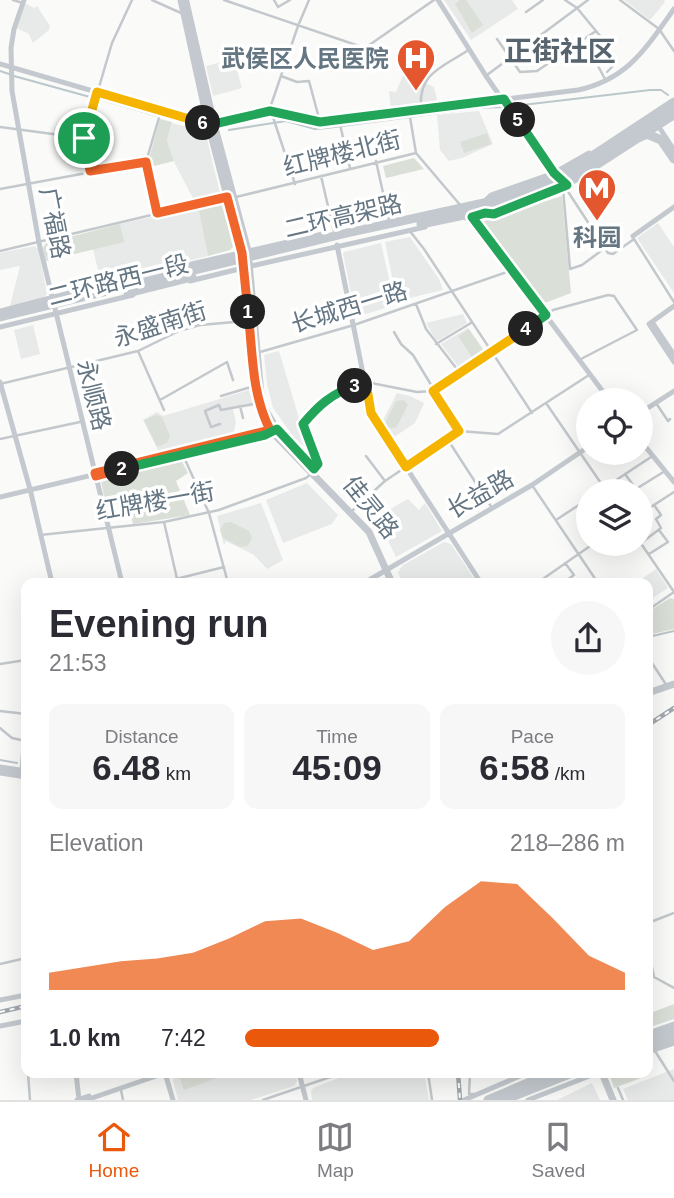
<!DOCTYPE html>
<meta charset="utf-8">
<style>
:root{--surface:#fff;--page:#f7f7f7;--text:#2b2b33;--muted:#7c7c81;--line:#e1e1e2;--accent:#ea580c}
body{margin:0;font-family:Helvetica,"Noto Sans SC",sans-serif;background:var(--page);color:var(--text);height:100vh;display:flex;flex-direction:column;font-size:26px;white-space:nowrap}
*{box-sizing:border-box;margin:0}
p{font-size:23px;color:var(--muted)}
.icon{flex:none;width:38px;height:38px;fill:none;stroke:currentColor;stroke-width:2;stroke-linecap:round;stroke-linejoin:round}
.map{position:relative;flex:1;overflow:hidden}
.sheet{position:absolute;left:21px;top:578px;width:632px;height:500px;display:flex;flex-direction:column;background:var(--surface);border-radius:14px;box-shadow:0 7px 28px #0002}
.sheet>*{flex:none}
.buttons{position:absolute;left:576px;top:388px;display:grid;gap:14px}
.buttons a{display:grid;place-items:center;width:77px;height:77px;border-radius:50%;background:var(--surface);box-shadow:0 7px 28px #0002;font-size:35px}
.pin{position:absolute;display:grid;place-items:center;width:60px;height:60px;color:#fff;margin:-30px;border:4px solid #fff;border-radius:50%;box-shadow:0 2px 7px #0007}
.km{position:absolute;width:35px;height:35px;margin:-18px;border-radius:50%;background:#222;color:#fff;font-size:19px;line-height:35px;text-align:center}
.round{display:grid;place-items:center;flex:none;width:74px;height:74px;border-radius:37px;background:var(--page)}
.overview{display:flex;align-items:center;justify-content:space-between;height:119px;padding:0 28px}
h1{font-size:38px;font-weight:600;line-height:52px}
.figures{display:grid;grid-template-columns:repeat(3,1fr);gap:10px;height:119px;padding:7px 28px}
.figures div{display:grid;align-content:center;border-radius:14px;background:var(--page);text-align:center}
.figures b{font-size:35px;font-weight:600}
.figures small{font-size:19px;font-weight:400}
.figures p{font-size:19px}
.chart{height:196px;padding:14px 28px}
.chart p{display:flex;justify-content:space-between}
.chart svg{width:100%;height:126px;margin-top:7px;fill:var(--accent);opacity:.7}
ul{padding:0 28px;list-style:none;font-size:23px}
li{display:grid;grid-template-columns:112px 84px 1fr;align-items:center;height:52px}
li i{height:18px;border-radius:9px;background:var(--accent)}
.tabs{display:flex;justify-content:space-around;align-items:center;height:98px;border-top:2px solid var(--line);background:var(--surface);font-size:19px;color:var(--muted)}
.tabs a{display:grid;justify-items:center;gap:4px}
.tabs .on{color:var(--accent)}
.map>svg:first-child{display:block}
.built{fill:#e8e9e9}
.green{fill:#dadfd7}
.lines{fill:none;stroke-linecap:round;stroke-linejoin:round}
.stream{stroke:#bbc7cb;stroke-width:2}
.street{stroke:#c3c8cc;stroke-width:2.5}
.secondary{stroke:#c3c9ce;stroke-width:5}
.primary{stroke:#c3c9ce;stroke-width:7}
.highway{stroke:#c3c9ce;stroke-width:9}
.rail-casing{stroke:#a2aab0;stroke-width:4.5}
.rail{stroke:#fff;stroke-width:2;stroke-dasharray:5;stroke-linecap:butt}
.split-1-casing{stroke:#fff;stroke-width:14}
.split-2-casing{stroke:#fff;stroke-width:14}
.split-3-casing{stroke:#fff;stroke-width:14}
.split-4-casing{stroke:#fff;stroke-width:14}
.split-5-casing{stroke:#fff;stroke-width:14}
.split-6-casing{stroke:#fff;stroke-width:14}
.split-7-casing{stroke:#fff;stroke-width:14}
.split-1{stroke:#f0652b;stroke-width:9}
.split-2{stroke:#f0652b;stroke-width:9}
.split-3{stroke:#22a559;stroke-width:9}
.split-4{stroke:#f5b400;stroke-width:9}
.split-5{stroke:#22a559;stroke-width:9}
.split-6{stroke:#22a559;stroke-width:9}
.split-7{stroke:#f5b400;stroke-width:9}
.labels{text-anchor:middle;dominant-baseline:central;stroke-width:7;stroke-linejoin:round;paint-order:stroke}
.poi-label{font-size:24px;font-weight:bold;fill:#657683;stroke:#fff;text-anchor:end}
.street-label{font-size:24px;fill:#657683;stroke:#fff}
.quarter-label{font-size:28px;font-weight:bold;fill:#57646e;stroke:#fff}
</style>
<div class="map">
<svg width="674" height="1100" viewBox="0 0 674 1100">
<rect width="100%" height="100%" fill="#fafaf8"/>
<!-- built -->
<path class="built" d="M444,0H512L518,9L471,40Z
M624,0H664L665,2L650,20Z
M25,3L34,8L37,6L50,26L49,30L33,43L29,34L16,28Z
M234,59L242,88L213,96L206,66Z
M404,73L434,87L438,104L391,110L389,91L396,92Z
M479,111L493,144L462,158L449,161L440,150L437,115Z
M172,123L201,131L206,135L220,193L217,197L195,202L175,164L167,140Z
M198,207L208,256L101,282L93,249L123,242L120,224Z
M658,223L674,247V293L637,238Z
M410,237L439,279L443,290L397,301L385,242Z
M381,243L395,305L356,317L343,254L344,252Z
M35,246L38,249L47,293L44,298L10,306L20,266L0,270V253Z
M463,314L467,323L439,340H436L426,323Z
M33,325L40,354L21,359L14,330Z
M468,328L486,353L460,369L441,344Z
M279,351L307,445L303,446L293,436L273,408L267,384L264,355Z
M249,390L254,406L233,409L236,423L233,434L160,454L143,420L157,412L163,416Z
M397,393L410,396L424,403L415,423L391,439L380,426Z
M307,483L338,515L332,524L283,543L266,500Z
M408,499L419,510L425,503L442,531L396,557L376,517Z
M261,503L283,560L267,569L254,555L226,541L224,545L217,516Z
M444,542L451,544L477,583H402L398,572L403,565Z
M656,569L668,588L648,601V583H636Z
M674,1069V1100H628L623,1089Z
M177,1073H294L297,1081L294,1086L251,1100H178L173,1080Z
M352,1073H424L429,1100H312L311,1092L313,1088Z
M592,1083L600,1100H557Z"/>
<!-- green -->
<path class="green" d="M460,0H466L483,25L472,33L455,4Z
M160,119L172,122L167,140L174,161L150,167L148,162Z
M487,133L491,144L464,153L460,142Z
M414,158L424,169L386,178L383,166Z
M562,196L571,293L545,303L481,222Z
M218,202L223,204L233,247L230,250L208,256L198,207Z
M120,224L124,242L46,261L43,248L46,243Z
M469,329L485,353L474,360L458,336Z
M404,400L408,405L396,428H389L385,423L396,401Z
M156,415L162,417L170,436L167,443L157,447L144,420Z
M180,458L188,473L176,481L190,515L133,524L127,502L106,506L101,481L103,476Z
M231,522L249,531L252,538L248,546L240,547L223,538L220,530L224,523Z
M670,598L674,599V629L648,635V612Z
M674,1004V1019L650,1027L648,1014Z
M191,1073H217L219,1077L184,1090L180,1079L182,1076Z
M609,1073H642L640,1074L641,1078L614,1088Z"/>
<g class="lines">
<!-- stream -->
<path class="stream" d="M0,71L9,74
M607,72L614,65
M14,76L90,97
M103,100L157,116
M514,106L650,90H661L668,95
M163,117L201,128
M229,130L286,121L315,129L327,128L478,108L504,107
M648,637L674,631
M0,760L17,763
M25,764H26"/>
<!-- street -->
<path class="street" d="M13,0L23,3
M152,0L181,13
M224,0L365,48L434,0
M274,0L278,7L290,0
M565,0L577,8L601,37L588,47
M620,0L659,29L674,51
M526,12L543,0
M497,39L520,72L537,71L596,31
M582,42L588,47L606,81
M487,75L588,0
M281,76L297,82L309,81L320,122
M421,109C418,72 442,68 470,49
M409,111L416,153
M339,120L350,168
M0,127L83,138
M416,153L461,206
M376,161L389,220
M90,171L84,138L112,43L132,0
M321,176L334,232
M295,184L270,108L298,26L309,0
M565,187L608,253L613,254L634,239
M0,189L146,162
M563,189L570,269L582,265L605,248
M236,197L416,153
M157,213L146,162L161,111
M409,230L424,249L532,413
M634,239L674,302
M0,251L227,197
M416,304L426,329L460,373
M394,332L401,344L413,355L459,431
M436,344L471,323
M138,351L164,410
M260,352L354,325L510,271
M0,384L138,351L179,331L200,325L246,321
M221,396L251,387
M160,400L227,362L233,380
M546,403L607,492
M656,403L668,421L670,419
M240,406L243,418
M220,424L211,427L205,411L219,405L221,410L259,403
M459,431L498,434L589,375
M0,439L80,422
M448,440L492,508
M183,455L209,513L228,583
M366,456L385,481
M315,468L318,464L303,424L321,403L342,390L366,382L417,392L433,391L553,310L608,295L614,296L637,330L579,360
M625,474L636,489L665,471
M532,485L598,583
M598,492L651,457
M353,510L385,481L459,431
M640,514L674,492
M556,520L588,499
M164,522L178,583
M40,535L164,522L219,510L306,478L311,474
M640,542L674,592
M641,543L661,528L656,519L661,515L654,505
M649,554L668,542L659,530
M160,583L224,567
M537,583L593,544
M563,583L574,575L565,563
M648,610L674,592
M648,657L667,686
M0,664L26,660
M0,711L26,714
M0,728L12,738L26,741
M21,768L23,741
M648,923L674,913
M648,948L654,977L674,988
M0,964L26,958
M26,1025V1037
M655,1051L674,1081
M28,1073L30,1100
M428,1073L432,1100
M470,1073L469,1094H474
M618,1088L623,1100
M121,1090L123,1100
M263,1100L342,1073"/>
<!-- secondary -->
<path class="secondary" d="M24,0L14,29L11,48L12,91L39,243L122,583
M438,0L486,76L554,174
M0,64L199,122L214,124L270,111L320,122L578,90C628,79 646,48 674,9
M659,127L674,150
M487,199L491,195L554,173L589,153
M472,217L610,401
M466,218L485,213L494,214L559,189L580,178L674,117
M633,236L674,207
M337,245L371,413L481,583
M251,266L425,227
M190,281L243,268
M674,306L649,324L674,362
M0,311L104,284L327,233
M652,322L674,355
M0,327L133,295
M0,382L30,489L52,583
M640,413L674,391
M640,440L674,482
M0,497L273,432
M364,583L532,485L588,447
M0,773L26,777
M0,1000L26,995
M0,1026L26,1021
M648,1033L674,1024
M648,1052L674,1043
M76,1073L79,1100
M165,1073L173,1100
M299,1073L306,1100
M77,1100L89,1096
M86,1100L165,1073
M464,1100L527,1073
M528,1100L597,1073"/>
<!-- primary -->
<path class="primary" d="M181,0L208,123L242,253L254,386L263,416L270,430L369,532L392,583
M186,2L214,124L248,251L261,395
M265,409L275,426L313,468
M648,693L674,684
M0,768L26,772
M602,1073L613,1100"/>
<!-- highway -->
<path class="highway" d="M640,137L647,134L661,140L674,159
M489,208L544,189L588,168L674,111
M421,224L469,214
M128,293L192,277
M0,317L347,233L493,201L533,187L577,166L674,102
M648,1038L674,1029
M648,1046L674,1037
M488,1100L551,1073
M504,1100L572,1073"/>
<!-- rail casing -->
<g class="rail-casing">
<path id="rail" d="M648,725L674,708
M0,1012L26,1006
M458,1073L460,1100"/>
</g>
<!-- rail -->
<use href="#rail" class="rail"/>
</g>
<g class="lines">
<!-- split-1 casing -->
<g class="split-1-casing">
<path id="split-1" d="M84,138L90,171L146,162L157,213L227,197L242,253L248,312"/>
</g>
<!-- split-2 casing -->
<g class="split-2-casing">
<path id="split-2" d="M122,469L96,476L95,473L270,430C251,392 253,353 248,312"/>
</g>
<!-- split-3 casing -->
<g class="split-3-casing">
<path id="split-3" d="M122,469L265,435L277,429L314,469L318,464L303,424C318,406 332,393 355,386"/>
</g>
<!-- split-4 casing -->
<g class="split-4-casing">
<path id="split-4" d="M355,386L366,382L371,413L406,467L459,431L433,391L526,329"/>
</g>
<!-- split-5 casing -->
<g class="split-5-casing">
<path id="split-5" d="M518,120L554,173L567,185L494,214L485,213L472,217L546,315L526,329"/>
</g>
<!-- split-6 casing -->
<g class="split-6-casing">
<path id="split-6" d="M203,123L214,124L270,111L320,122L504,99L518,120"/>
</g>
<!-- split-7 casing -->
<g class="split-7-casing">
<path id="split-7" d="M84,138L97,92L203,123"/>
</g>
<!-- split-1 -->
<use href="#split-1" class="split-1"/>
<!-- split-2 -->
<use href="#split-2" class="split-2"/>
<!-- split-3 -->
<use href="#split-3" class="split-3"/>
<!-- split-4 -->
<use href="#split-4" class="split-4"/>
<!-- split-5 -->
<use href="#split-5" class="split-5"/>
<!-- split-6 -->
<use href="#split-6" class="split-6"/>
<!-- split-7 -->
<use href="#split-7" class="split-7"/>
</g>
<!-- icons -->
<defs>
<g id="hospital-pin" transform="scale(2.0125)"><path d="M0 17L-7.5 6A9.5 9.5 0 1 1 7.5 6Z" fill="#e4572e" stroke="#fff"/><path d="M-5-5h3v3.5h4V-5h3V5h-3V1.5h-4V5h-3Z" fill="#fff"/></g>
<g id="metro-pin" transform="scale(2.0125)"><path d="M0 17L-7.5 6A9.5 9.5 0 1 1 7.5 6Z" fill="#e4572e" stroke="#fff"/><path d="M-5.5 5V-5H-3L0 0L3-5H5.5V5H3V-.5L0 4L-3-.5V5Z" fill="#fff"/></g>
</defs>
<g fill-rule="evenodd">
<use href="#hospital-pin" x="416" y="58"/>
<use href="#metro-pin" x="597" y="188"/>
</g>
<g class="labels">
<!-- poi labels -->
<g class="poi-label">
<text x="389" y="58">武侯区人民医院</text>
<text x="597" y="237" text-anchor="middle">科园</text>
</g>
<!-- street labels -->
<g class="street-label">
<text transform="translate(342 153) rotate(-14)">红牌楼北街</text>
<text transform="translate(343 216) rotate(-13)">二环高架路</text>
<text transform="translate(55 223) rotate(79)">广福路</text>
<text transform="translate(118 280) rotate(-14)">二环路西一段</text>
<text transform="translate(349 307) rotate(-17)">长城西一路</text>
<text transform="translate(160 324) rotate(-18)">永盛南街</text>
<text transform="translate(94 395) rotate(76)">永顺路</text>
<text transform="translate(480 494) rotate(-30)">长益路</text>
<text transform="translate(155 501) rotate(-10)">红牌楼一街</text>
<text transform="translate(371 507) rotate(51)">佳灵路</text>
</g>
<!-- quarter labels -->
<g class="quarter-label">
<text x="560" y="51">正街社区</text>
</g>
</g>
</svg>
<div class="buttons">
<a><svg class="icon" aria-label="locate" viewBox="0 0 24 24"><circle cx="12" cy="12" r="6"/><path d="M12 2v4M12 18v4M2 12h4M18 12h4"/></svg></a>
<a><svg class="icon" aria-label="layers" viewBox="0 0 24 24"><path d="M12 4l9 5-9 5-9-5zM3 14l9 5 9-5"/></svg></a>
</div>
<div class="pin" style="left:84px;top:138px;background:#1e9e55"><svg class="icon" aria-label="arrive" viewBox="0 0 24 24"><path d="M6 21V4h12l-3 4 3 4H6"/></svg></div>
<b class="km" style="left:248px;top:312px">1</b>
<b class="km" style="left:122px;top:469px">2</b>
<b class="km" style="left:355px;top:386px">3</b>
<b class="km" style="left:526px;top:329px">4</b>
<b class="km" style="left:518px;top:120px">5</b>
<b class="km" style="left:203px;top:123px">6</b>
<section class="sheet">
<div class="overview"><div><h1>Evening run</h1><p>21:53</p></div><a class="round"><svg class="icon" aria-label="share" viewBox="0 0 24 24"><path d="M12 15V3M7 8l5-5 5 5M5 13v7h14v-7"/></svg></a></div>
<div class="figures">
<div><p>Distance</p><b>6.48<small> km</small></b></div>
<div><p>Time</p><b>45:09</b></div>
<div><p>Pace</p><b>6:58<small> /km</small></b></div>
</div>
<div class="chart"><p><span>Elevation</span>218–286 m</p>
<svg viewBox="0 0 160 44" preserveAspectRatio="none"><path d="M0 44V38L10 36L20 34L30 33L40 31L50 26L60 20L70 19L80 24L90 30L100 27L110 15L120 6L130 7L140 19L150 32L160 38V44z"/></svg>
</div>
<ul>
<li><b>1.0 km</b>7:42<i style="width:51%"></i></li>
</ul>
</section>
</div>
<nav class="tabs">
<a class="on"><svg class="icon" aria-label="home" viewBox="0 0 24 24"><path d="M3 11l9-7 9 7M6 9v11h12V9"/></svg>Home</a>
<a><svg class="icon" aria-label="map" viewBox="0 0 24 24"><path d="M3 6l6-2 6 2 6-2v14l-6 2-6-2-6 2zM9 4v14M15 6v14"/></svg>Map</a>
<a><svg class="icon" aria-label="saved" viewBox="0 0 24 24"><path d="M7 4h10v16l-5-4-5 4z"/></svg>Saved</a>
</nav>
